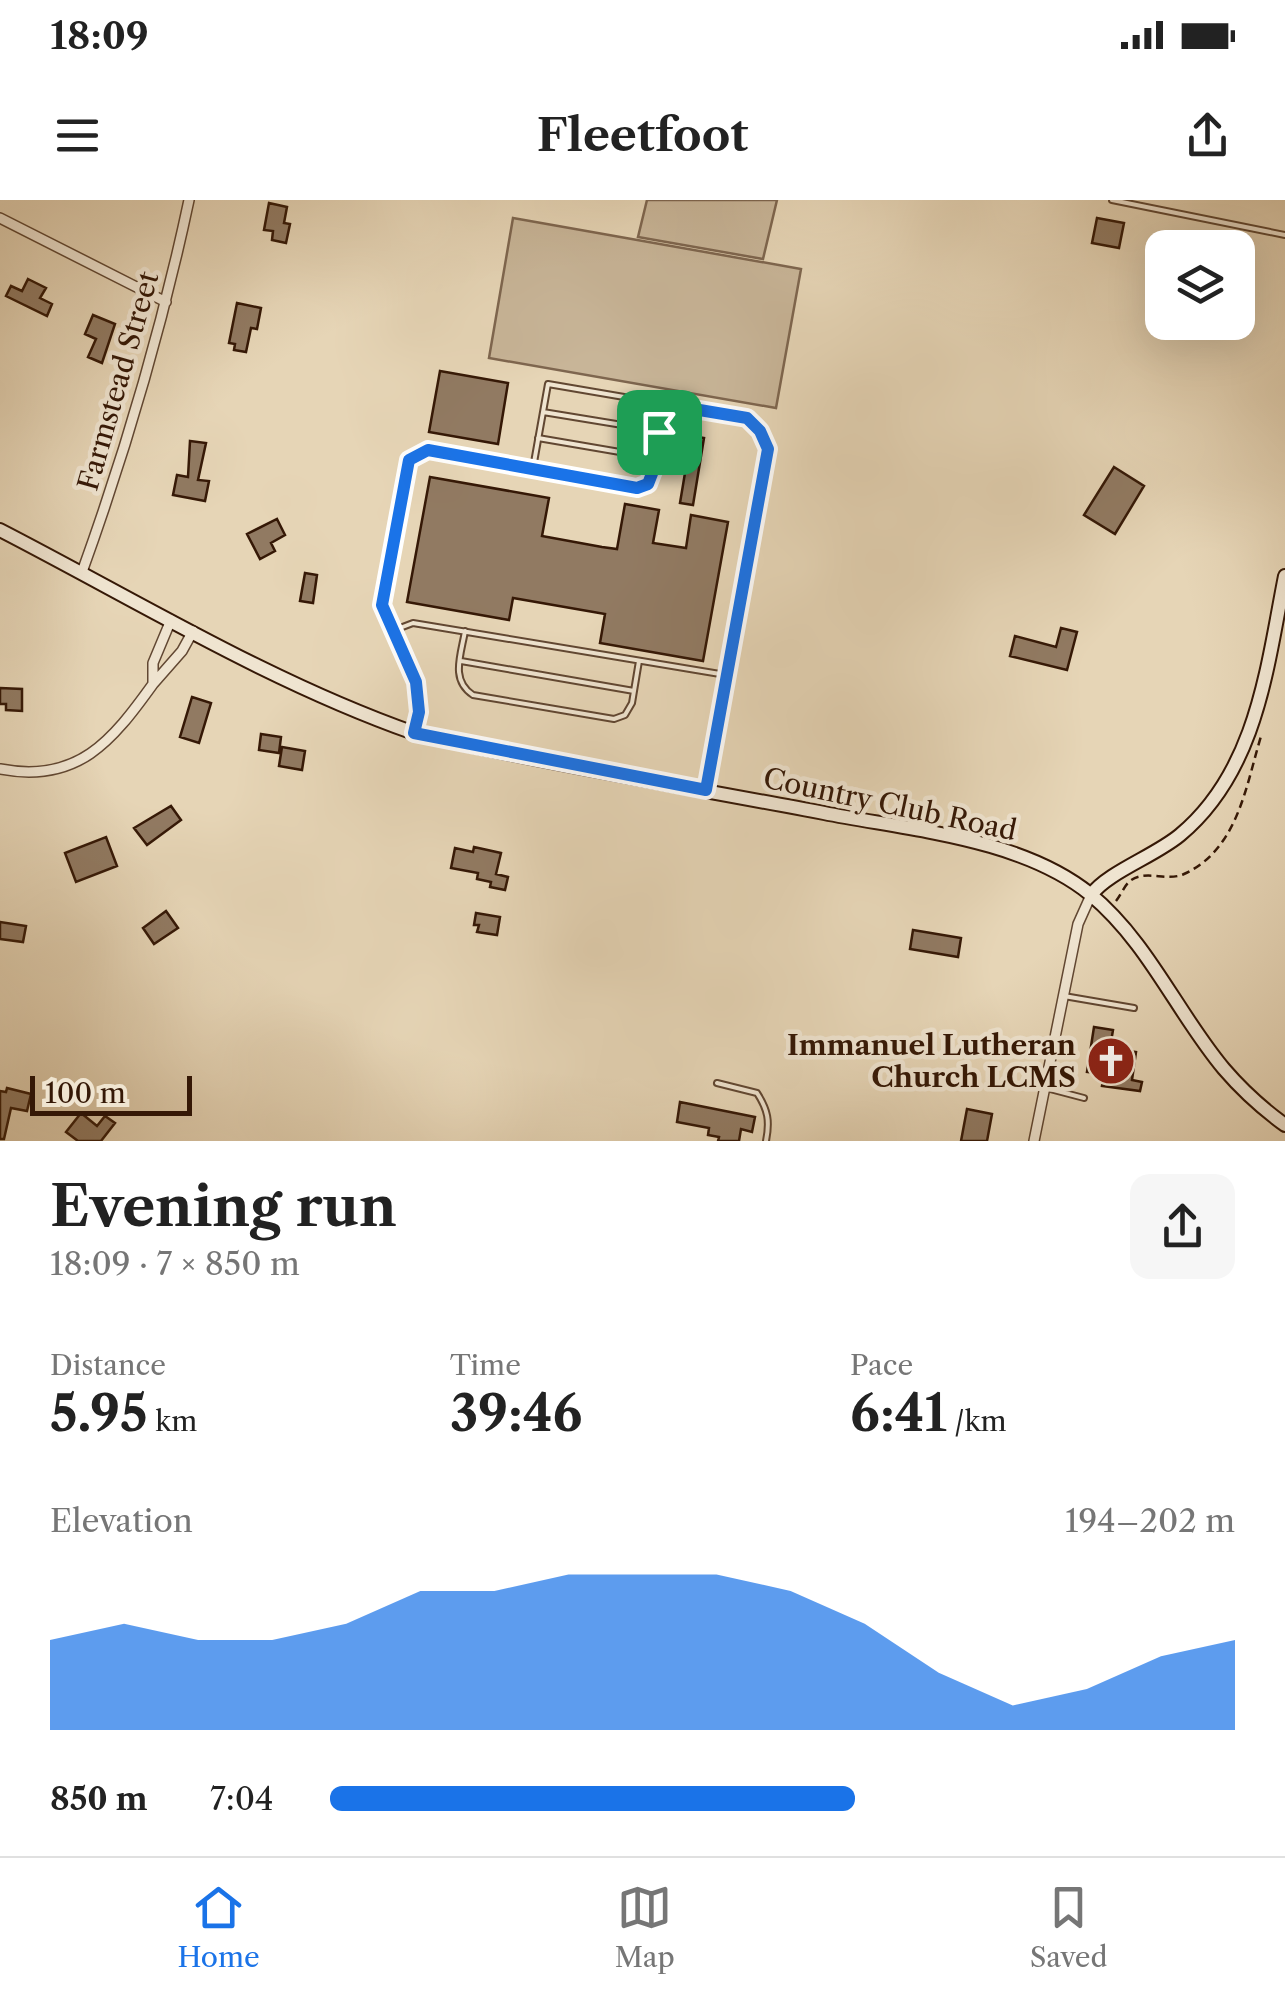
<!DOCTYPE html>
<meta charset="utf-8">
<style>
:root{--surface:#fff;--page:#f6f6f6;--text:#222;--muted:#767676;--line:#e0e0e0;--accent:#1a73e8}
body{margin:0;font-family:"Libre Caslon Text",serif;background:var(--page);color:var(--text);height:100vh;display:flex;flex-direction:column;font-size:38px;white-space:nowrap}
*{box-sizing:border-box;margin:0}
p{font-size:32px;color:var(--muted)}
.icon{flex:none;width:55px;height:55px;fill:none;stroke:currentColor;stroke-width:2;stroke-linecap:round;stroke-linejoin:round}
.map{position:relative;height:941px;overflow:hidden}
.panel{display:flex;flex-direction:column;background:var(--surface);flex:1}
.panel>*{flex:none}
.controls{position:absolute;left:1145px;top:30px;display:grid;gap:20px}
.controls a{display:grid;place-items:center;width:110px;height:110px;border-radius:20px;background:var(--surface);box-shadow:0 10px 40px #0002;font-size:50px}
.scale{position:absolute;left:30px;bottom:25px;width:162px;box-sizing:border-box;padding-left:10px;border:5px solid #351806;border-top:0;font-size:28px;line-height:35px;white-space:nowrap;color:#351806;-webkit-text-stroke:8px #efe4d0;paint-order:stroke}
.pin{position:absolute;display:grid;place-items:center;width:85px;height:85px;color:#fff;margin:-42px;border-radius:20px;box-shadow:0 5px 15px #0006}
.round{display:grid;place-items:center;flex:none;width:105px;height:105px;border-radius:20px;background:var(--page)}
.headline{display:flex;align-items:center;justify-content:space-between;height:170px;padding:0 50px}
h1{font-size:55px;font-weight:700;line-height:75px}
.figures{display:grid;grid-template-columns:repeat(3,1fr);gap:15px;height:170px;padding:10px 50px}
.figures div{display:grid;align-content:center}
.figures b{font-size:50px;font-weight:700}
.figures small{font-size:28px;font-weight:400}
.figures p{font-size:28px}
.chart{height:280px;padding:20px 50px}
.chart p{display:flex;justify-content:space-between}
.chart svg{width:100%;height:180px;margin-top:10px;fill:var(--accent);opacity:.7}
ul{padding:0 50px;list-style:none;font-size:32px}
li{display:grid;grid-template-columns:160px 120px 1fr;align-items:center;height:75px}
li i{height:25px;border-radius:12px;background:var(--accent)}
.status{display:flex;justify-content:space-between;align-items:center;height:70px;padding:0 50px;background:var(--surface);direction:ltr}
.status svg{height:28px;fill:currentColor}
header{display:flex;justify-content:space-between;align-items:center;height:130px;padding:0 50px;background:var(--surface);font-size:45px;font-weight:700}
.tab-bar{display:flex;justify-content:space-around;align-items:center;height:140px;border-top:2px solid var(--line);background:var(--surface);font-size:28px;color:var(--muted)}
.tab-bar a{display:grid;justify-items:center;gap:5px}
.tab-bar .active{color:var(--accent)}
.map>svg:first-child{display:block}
.green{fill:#c8b598;stroke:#7e664f;stroke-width:2.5}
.building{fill:#917a62;stroke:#351806;stroke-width:2.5}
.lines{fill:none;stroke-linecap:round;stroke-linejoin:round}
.lane-casing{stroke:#614732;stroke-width:8}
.street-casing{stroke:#614732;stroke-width:12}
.secondary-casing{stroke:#351806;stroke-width:16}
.path{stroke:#351806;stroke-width:2.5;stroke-dasharray:8 5;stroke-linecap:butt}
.lane{stroke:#efe4d0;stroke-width:4}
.street{stroke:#efe4d0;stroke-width:9}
.secondary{stroke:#efe4d0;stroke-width:12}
.route-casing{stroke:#fff;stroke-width:20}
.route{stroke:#1a73e8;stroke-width:12}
.labels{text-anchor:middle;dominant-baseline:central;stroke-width:9;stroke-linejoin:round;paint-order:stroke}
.street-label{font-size:28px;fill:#351806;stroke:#efe4d0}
.poi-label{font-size:28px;font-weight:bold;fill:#351806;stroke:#efe4d0;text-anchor:end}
</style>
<div class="status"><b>18:09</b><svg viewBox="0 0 49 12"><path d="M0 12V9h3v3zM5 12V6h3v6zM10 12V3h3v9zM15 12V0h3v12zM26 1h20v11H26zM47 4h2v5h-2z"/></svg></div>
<header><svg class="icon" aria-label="menu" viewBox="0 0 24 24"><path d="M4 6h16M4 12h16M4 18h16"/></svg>Fleetfoot<svg class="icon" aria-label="share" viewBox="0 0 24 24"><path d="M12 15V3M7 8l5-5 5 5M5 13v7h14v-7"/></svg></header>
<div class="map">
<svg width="1285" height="941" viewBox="0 0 1285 941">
<rect width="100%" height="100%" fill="#e6d5b6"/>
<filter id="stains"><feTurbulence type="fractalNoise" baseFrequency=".002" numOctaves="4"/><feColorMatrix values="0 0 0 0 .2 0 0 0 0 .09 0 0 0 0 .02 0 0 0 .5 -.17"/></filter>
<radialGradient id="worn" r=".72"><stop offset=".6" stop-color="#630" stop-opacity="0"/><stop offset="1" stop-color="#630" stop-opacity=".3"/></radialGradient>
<!-- green -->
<path class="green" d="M647,0H777L763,59L638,37Z
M513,18L801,69L776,208L489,158Z"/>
<!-- building -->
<path class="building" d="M269,3L287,7L284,23L290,24L286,43L272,40L273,31L264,30Z
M1097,18L1124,23L1119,48L1092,43Z
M28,79L46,88L40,98L52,104L47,116L6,96L11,86L22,91Z
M237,103L261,108L257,129L251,128L246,152L234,150L235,144L229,143Z
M93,115L115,124L102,163L88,157L96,139L85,134Z
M440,171L508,183L498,244L429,232Z
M675,233L704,238L693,305L680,303L686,267L670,265Z
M190,241L206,243L198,280L209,281L205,301L173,295L177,275L188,277Z
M1114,267L1144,286L1115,334L1084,315Z
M430,277L549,298L542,336L602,347L617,349L625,304L659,310L653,343L686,348L691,315L728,322L703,461L600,443L605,414L513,398L509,420L407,402Z
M277,319L285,335L271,343L275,351L260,359L247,334Z
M305,373L317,375L313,403L300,401Z
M1061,428L1077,432L1067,470L1010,456L1015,436L1056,447Z
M0,488L22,489V511L6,510V504H0Z
M192,497L211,503L199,543L180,537Z
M261,534L281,537L279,553L259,550Z
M282,547L305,551L302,570L279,566Z
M171,606L181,620L147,645L134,628Z
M106,637L117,666L76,682L65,653Z
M474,647L501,653L496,674L508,677L505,690L490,687L491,682L477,679L478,673L451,668L455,648L473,652Z
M166,711L178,728L154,744L143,728Z
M476,713L500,717L497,735L477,732L479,725H474Z
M0,722L26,726L23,742L0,739Z
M913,730L961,738L958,757L910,749Z
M1094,827L1113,830L1110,848L1136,852L1132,880L1142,882L1140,891L1102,886L1104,874L1087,872Z
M7,888L31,894L27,911L11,908L4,939H0V891L6,892Z
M680,902L755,917L752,932L741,929L739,941H718L719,937L708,935L709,928L677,922Z
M967,909L992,914L987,941H961Z
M81,913L97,926L105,916L115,923L101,941H78L66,932Z"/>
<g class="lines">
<!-- lane casing -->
<g class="lane-casing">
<path id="lane" d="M1112,0L1285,35
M543,212L659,231
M538,238L655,258
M533,268L637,287L648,284L653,271L664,203
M392,431L413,423L726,475
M465,431C461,455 450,480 473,495L614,519L625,515L632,503L639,461
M461,461L634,491
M415,528L419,512L416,481L382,405L409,260L428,250L533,268L548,184L747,218L760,231L768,249L707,587
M1064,796L1134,808
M717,883L757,893C768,910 770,921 766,941
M1046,888L1084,898"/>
</g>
<!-- street casing -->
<g class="street-casing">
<path id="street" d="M0,18L166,102
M82,372C126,250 162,127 189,0
M171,420L153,463V484L182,451L193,431
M0,569C78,584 112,541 153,484
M1034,941L1078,724L1091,695"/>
</g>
<!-- secondary casing -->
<g class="secondary-casing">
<path id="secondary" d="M0,330C136,400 269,482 414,533C549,564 687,587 824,613C909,630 1021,638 1090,694C1149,743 1177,813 1224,869C1242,890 1263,909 1285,925
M1091,695C1108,672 1155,656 1180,635C1257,571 1267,467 1285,376"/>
</g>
<!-- path -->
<path class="path" d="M1116,701C1121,695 1124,686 1130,681C1145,669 1167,682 1184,674C1239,649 1246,584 1262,533"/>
<!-- lane -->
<use href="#lane" class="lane"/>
<!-- street -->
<use href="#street" class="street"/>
<!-- secondary -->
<use href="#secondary" class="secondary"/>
</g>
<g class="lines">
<!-- route casing -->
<g class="route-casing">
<path id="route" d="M664,204L747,218L760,231L768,249L706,590L414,533L419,512L416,482L382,405L409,260L428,250L637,288L648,284L653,271Z"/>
</g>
<!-- route -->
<use href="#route" class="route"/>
</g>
<!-- icons -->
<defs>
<g id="church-disc" transform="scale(2.5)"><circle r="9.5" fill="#8f2418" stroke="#efe4d0"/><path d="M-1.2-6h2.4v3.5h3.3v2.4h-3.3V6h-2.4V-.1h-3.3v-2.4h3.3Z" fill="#fff"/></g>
</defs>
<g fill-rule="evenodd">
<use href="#church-disc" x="1111" y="861"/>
</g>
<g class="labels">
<!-- street labels -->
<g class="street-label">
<text transform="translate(118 181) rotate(-74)">Farmstead Street</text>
<text transform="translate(890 604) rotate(12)">Country Club Road</text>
</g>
<!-- poi labels -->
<g class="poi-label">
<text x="1076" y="845">Immanuel Lutheran<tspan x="1076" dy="32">Church LCMS</tspan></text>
</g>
</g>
<rect width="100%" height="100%" filter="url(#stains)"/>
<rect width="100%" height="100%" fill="url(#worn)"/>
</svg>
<div class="controls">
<a><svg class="icon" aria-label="layers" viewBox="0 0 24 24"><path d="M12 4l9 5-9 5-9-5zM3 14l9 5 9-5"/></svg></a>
</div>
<div class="scale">100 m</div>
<div class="pin" style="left:659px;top:232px;background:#1e9e55"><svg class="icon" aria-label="arrive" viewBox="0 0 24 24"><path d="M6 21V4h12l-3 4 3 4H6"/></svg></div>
</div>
<section class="panel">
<div class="headline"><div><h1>Evening run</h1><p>18:09 · 7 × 850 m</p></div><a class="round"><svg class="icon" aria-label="share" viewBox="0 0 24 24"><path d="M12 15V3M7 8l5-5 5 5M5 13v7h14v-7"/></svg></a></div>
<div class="figures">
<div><p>Distance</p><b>5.95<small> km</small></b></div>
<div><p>Time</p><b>39:46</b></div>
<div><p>Pace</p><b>6:41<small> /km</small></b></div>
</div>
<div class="chart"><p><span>Elevation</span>194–202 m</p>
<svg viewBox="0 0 160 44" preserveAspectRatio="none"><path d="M0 44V22L10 18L20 22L30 22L40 18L50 10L60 10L70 6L80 6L90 6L100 10L110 18L120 30L130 38L140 34L150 26L160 22V44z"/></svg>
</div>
<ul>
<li><b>850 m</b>7:04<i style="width:58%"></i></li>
</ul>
</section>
<nav class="tab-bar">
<a class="active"><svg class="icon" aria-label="home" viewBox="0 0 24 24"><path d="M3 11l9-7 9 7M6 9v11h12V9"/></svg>Home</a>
<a><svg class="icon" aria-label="map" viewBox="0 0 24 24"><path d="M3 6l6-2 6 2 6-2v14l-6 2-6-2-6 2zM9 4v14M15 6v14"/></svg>Map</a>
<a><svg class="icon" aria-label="saved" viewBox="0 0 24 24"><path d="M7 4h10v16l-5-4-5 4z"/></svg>Saved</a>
</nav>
